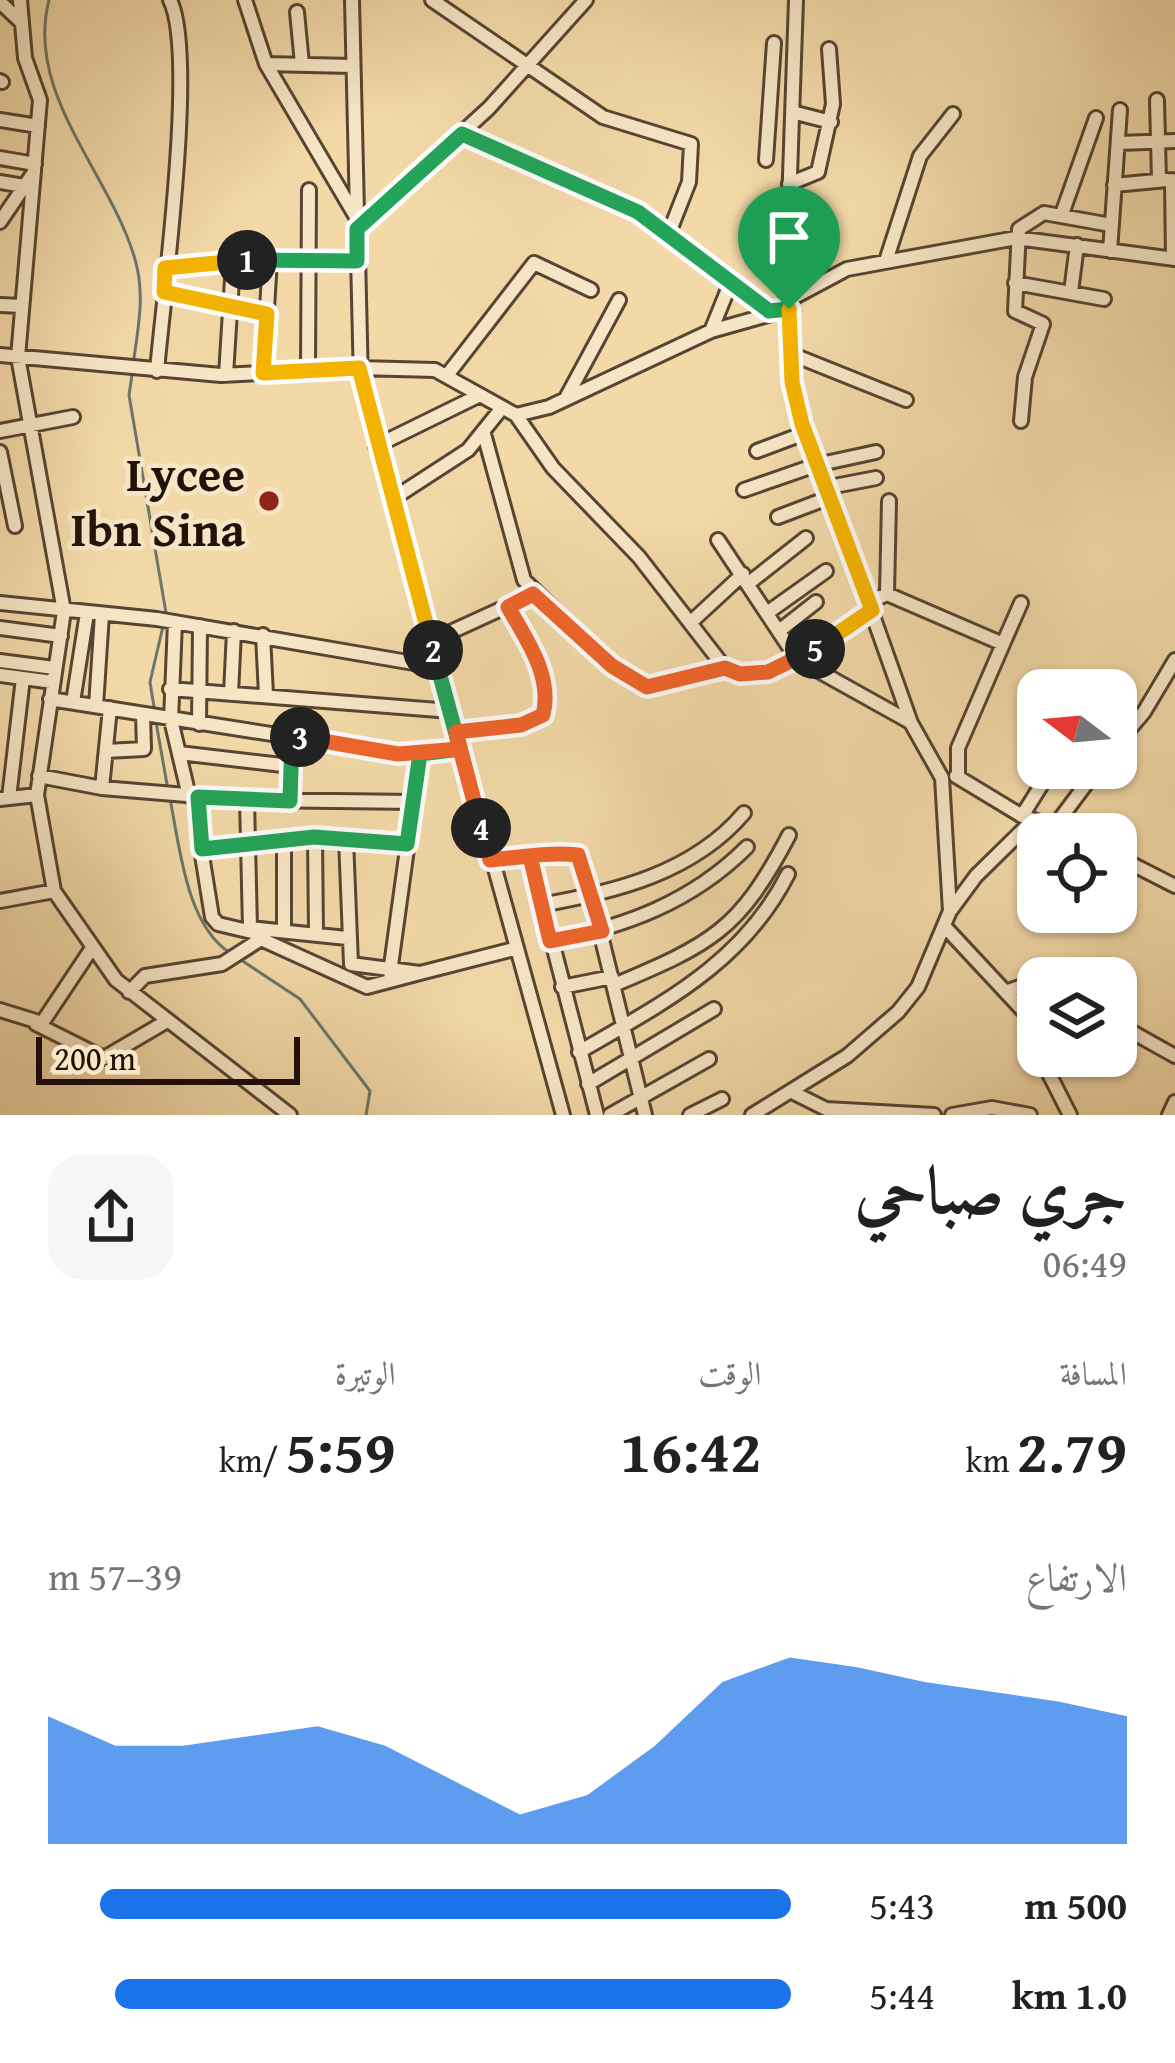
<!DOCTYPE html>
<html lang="ar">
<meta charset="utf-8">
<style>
:root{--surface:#fff;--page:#f6f6f6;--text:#202124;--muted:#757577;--accent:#1a73e8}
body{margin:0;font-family:"Gentium Book Plus",Amiri,serif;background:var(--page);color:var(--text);direction:rtl;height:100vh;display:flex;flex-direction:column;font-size:45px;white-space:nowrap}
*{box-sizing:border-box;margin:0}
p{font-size:39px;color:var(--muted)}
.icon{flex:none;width:66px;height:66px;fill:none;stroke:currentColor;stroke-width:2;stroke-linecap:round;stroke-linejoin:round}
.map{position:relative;height:1115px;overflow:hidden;direction:ltr}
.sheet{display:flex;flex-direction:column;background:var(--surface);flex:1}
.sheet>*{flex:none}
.needle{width:78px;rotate:286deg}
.fabs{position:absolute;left:1017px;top:669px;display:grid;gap:24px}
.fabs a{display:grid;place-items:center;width:120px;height:120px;border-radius:24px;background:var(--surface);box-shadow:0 3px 9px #0004;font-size:60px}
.scale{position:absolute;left:36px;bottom:30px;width:264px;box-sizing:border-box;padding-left:12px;border:6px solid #23120b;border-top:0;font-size:33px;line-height:42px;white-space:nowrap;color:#23120b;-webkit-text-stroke:9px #f7e6c6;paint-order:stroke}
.pin{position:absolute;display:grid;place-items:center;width:102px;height:102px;color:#fff;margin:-123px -51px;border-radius:50% 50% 50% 0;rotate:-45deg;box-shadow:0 0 12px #0007}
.pin .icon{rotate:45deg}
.km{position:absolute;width:60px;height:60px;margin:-30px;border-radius:50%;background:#222;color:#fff;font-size:33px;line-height:60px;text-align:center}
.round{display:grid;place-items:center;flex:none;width:126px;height:126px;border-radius:36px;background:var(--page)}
.overview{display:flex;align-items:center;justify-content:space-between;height:204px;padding:0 48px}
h1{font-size:66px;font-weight:800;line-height:90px}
.figures{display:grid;grid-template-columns:repeat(3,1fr);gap:18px;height:204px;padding:12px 48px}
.figures div{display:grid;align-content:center}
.figures b{font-size:60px;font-weight:800}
.figures small{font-size:33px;font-weight:400}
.figures p{font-size:33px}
.chart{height:336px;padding:24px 48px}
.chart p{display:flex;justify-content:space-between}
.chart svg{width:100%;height:216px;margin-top:12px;fill:var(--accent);opacity:.7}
ul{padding:0 48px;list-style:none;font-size:39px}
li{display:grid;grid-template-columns:192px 144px 1fr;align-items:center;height:90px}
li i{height:30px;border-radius:15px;background:var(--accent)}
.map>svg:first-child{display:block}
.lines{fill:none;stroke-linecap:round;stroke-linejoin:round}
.stream{stroke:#6b776b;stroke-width:3}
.minor-casing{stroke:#574432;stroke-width:18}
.minor{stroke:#f7e6c6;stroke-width:12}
.split-1-casing{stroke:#fff;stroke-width:24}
.split-2-casing{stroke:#fff;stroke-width:24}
.split-3-casing{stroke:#fff;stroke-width:24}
.split-4-casing{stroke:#fff;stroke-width:24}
.split-5-casing{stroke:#fff;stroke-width:24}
.split-6-casing{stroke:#fff;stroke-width:24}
.split-1{stroke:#22a559;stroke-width:15}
.split-2{stroke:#f5b400;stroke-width:15}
.split-3{stroke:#22a559;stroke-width:15}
.split-4{stroke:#f0652b;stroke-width:15}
.split-5{stroke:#f0652b;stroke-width:15}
.split-6{stroke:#f5b400;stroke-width:15}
.poi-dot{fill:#8f2418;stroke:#f7e6c6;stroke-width:4.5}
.labels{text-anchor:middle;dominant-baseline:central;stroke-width:9;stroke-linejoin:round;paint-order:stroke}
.poi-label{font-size:48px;font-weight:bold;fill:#23120b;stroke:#f7e6c6;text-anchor:end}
</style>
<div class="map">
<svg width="1175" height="1115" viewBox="0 0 1175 1115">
<rect width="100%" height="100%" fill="#f3d9a8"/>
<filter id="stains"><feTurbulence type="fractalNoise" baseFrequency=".00167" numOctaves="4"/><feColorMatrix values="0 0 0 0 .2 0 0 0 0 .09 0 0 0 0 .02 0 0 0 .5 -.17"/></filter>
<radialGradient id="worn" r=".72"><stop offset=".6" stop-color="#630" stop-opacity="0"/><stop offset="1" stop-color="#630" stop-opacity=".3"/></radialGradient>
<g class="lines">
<!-- stream -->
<path class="stream" d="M49,0C25,93 108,171 134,256C146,293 138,328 133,365
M132,375L129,395L166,613
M155,713L150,682L164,622
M156,722L168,790
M170,799C180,848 186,924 230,953
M238,958L300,999L370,1091L366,1115"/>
<!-- minor casing -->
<g class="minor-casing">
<path id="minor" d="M20,0L25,58L40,100L18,357L64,611L37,795L54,891L116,980L290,1115
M245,0L266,64L356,217
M352,0L361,383L563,1115
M432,0L603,117L691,144L689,182L669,233
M0,2L21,22
M297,12L302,64
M266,64L352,66
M0,81L2,82
M1157,100L1159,181
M796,113L831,122
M0,120L38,126
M462,134L638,211L769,311
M1118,143L1175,141
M0,158L35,164
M766,160L774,43
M1172,180L1173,259
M0,182L24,186
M789,184L818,172L833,104L829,49
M1114,185L1167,180
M1062,214L1096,118
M0,222L34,172
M357,229L489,108L586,0
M1110,251L1120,110
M886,261L920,156L953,114
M165,268L234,262
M1015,283L1104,299
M164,292L267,314
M1071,292L1077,245
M787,301L847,269L1016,238L1175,259
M0,305L22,306
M711,331L730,284
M791,354L906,400
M0,355L221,375L359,368L435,370L516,415L549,407L711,331L789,309
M308,370L309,190
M157,371C163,299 197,54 170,0
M263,373L270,260
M448,374L534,263L591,290
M226,375L233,263L357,261
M566,398L619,300
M516,415L553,468L639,557L725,668
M1021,421L1025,377L1043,324L1015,311L1019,229L1044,213L1111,225
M0,431L73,417
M484,434L524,580L612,666L642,686L725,668L748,674L777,670L872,610
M376,446L478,396
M757,451L805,433
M0,452L15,526
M824,488L876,478
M744,490L816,465L876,452
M391,500L468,450L501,409
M778,517L828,498
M718,540L797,659L910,722
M749,583L806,538
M887,594L889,501
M869,602L887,594L1003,644L958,748V776
M0,603L157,619L437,667
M767,613L826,571
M175,622L171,720L189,796
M690,623L743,574
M0,628L61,636
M779,631L816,602
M263,635L266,695
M431,641L534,594
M1003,644L1021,603
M0,661L54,668
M0,675L53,682
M170,689L451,711
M1069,690L1070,683
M231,694L234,631
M50,699L398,754L460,749
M73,702L87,613
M96,706L102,614
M199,724L200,626
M456,732L521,725L543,715C553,677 526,639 508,607
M1116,745L1144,712L1175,660
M106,751L144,749L143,714
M179,753L291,766
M1066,768L1089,779
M39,776L102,788L110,708
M956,776L1022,816L1077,834
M102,788L247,800L416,802
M198,797L203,850L315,837L407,844
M9,798L23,678
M0,799L37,795
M247,800L250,928L347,938
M290,801L292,736
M1022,816L1052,768
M1054,827L1098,768
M315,837L316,934
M346,839L351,964L420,973L514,949
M284,843V931
M201,849L212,917L218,924L256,933
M530,856L597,1115
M1116,856L1175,886
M490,860L569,854L582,858L645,1115
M0,901L54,891
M540,905C615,892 693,873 744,813
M951,910L976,876L1032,821
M946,928L1028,1016L1038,1050
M550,941C625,927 692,902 747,847
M390,973L420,754
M614,985C711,944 739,931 789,835
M562,987L612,977
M1008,991L1046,978
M129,992L145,976L222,964L261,939L367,987L420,973
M0,1010L42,1023L90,951
M1116,1023L1175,1056
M36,1024L104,1058L167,1021
M579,1052C663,1003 743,963 788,874
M1040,1056L1070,1115
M588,1084L714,1009
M794,1093L826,1109L934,1115
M610,1115L709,1059
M690,1115L722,1099
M752,1115L847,1056L898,1012L918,987L950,911L942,778L911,723L794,393L786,293L796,0
M952,1115L992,1108L1030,1115
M1169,1115L1175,1102"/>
</g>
<!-- minor -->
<use href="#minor" class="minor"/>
</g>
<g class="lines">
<!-- split-1 casing -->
<g class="split-1-casing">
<path id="split-1" d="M247,260L357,261V229L462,134L638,212L769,311L789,309"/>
</g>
<!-- split-2 casing -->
<g class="split-2-casing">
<path id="split-2" d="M247,260L165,268L164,292L267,314L263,373L359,368L433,650"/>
</g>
<!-- split-3 casing -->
<g class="split-3-casing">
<path id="split-3" d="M300,737L292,736L290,801L198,797L202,849L314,837L407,844L420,754L460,749L433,650"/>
</g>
<!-- split-4 casing -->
<g class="split-4-casing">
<path id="split-4" d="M300,737L398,754L460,749L490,860C519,857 550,852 578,855L602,931L550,941L530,856L490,860L481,828"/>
</g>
<!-- split-5 casing -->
<g class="split-5-casing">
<path id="split-5" d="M481,828L456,732L521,725L543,715C553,676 526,639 508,607L533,594L612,666L647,687L725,668L740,674L768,672L815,649"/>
</g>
<!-- split-6 casing -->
<g class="split-6-casing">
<path id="split-6" d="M789,309L792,382L802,424L872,610L815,649"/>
</g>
<!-- split-1 -->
<use href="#split-1" class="split-1"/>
<!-- split-2 -->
<use href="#split-2" class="split-2"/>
<!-- split-3 -->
<use href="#split-3" class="split-3"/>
<!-- split-4 -->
<use href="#split-4" class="split-4"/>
<!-- split-5 -->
<use href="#split-5" class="split-5"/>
<!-- split-6 -->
<use href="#split-6" class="split-6"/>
</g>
<!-- markers -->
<circle class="poi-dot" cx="269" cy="501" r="12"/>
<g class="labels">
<!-- poi labels -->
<g class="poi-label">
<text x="245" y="473">Lycee<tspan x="245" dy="55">Ibn Sina</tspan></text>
</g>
</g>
<rect width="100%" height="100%" filter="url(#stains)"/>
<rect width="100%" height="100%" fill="url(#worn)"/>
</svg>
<div class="fabs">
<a><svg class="needle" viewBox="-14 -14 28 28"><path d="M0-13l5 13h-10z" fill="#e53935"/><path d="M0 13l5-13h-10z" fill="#757577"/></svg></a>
<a><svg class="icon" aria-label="locate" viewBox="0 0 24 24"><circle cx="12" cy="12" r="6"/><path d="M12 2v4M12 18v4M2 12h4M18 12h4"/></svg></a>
<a><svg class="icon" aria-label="layers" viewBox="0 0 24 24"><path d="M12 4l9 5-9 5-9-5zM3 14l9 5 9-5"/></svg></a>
</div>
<div class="scale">200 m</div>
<div class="pin" style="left:789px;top:309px;background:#1e9e55"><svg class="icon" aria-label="arrive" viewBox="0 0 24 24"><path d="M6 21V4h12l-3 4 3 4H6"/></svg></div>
<b class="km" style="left:247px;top:260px">1</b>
<b class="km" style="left:433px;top:650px">2</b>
<b class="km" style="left:300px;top:737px">3</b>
<b class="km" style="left:481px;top:828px">4</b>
<b class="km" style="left:815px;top:649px">5</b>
</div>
<section class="sheet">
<div class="overview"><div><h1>جري صباحي</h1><p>06:49</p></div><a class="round"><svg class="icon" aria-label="share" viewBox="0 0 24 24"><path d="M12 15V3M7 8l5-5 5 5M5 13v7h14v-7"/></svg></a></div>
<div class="figures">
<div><p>المسافة</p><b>2.79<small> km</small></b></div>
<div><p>الوقت</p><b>16:42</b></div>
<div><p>الوتيرة</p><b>5:59<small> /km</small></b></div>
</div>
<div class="chart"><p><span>الارتفاع</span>39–57 m</p>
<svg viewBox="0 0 160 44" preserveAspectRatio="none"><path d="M0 44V18L10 24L20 24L30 22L40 20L50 24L60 31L70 38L80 34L90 24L100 11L110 6L120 8L130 11L140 13L150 15L160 18V44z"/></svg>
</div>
<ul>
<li><b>500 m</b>5:43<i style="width:93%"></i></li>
<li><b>1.0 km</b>5:44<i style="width:91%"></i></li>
</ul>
</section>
